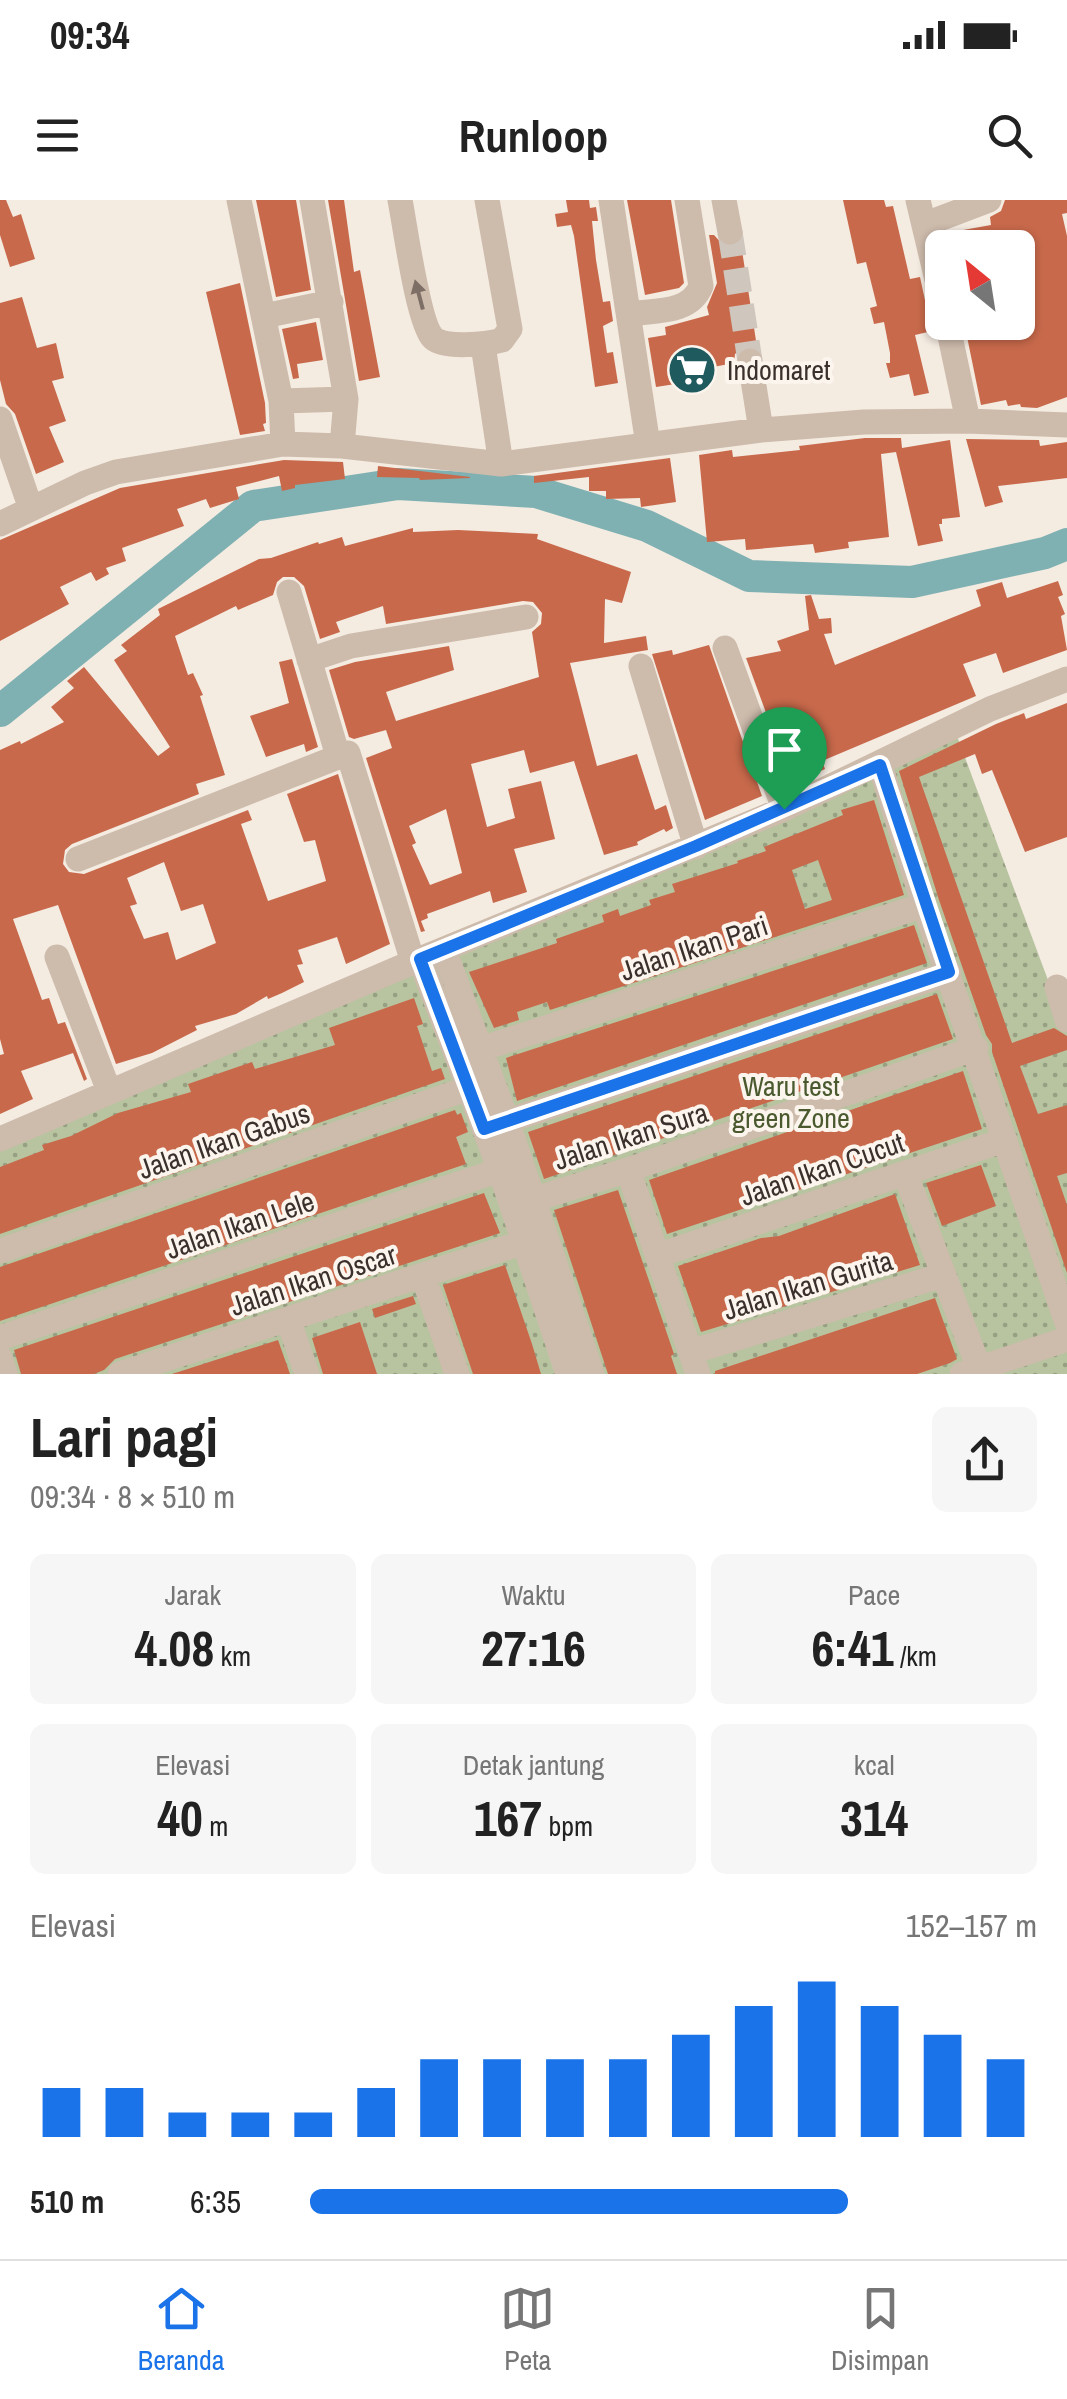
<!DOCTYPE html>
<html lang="id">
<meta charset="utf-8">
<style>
:root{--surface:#fff;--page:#f6f6f6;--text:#222;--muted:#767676;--line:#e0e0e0;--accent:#1a73e8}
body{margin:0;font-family:"Archivo Narrow",sans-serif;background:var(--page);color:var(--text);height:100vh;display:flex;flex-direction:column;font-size:38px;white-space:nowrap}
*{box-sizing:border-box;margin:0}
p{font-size:32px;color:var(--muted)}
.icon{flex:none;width:55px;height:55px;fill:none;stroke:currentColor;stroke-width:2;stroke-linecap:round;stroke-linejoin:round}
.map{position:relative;height:1174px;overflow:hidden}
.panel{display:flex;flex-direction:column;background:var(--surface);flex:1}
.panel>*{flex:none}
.needle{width:65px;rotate:330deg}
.fabs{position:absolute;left:925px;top:30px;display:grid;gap:20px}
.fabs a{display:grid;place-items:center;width:110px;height:110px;border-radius:15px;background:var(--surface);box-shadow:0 2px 8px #0004;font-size:50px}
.pin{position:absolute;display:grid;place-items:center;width:85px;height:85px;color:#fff;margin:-102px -42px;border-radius:50% 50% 50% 0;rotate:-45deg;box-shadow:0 0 10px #0007}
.pin .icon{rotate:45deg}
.round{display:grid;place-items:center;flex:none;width:105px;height:105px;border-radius:15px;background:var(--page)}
.head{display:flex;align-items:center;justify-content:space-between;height:170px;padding:0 30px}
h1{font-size:55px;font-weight:800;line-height:75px}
.figures{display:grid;grid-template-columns:repeat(3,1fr);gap:15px;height:170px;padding:10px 30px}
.figures div{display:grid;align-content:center;border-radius:15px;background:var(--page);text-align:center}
.figures b{font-size:50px;font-weight:800}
.figures small{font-size:28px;font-weight:400}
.figures p{font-size:28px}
.chart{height:280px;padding:20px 30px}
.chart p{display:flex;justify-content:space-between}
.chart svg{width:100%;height:180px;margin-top:10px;stroke:var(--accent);stroke-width:6}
ul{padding:0 30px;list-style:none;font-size:32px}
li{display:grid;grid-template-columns:160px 120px 1fr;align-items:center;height:75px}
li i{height:25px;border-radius:12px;background:var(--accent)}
.status{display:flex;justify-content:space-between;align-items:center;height:70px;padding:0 50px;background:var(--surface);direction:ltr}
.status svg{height:28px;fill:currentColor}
header{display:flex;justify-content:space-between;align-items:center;height:130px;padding:0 30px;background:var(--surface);font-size:45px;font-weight:800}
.tab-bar{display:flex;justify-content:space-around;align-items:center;height:140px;border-top:2px solid var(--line);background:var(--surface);font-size:28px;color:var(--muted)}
.tab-bar a{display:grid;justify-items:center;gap:5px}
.tab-bar .current{color:var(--accent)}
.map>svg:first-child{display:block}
.grass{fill:url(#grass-dots)}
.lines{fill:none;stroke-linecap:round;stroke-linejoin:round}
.river{stroke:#7fb0b2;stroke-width:32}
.building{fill:#c8694b;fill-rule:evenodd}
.minor-tunnel{stroke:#cfc6bd;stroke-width:25;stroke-dasharray:25 12;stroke-linecap:butt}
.minor{stroke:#cdbbac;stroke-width:25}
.oneway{fill:#7d6f65}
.route-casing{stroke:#fff;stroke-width:20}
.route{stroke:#1a73e8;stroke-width:12}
.labels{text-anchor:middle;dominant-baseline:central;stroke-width:8;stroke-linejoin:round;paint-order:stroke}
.poi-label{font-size:28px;fill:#3b302b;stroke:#fbf5ee;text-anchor:start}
.street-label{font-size:28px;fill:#3b302b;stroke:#fbf5ee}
.park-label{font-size:28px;fill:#4a5a2e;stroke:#fbf5ee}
</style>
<div class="status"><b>09:34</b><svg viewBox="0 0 49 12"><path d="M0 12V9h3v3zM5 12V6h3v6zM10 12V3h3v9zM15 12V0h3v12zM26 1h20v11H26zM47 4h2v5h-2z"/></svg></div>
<header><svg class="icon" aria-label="menu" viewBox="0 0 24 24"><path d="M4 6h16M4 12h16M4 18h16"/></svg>Runloop<svg class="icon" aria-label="search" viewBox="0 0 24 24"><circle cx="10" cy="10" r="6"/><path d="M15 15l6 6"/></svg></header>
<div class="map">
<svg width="1067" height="1174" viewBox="0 0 1067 1174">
<defs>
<pattern id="grass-dots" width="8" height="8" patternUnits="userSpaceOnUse" patternTransform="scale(2.5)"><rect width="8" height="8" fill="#b8c4a0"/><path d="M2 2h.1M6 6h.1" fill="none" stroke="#97a083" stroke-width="1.8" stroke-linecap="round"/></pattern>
</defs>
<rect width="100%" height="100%" fill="#f4ebe1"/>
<!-- grass -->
<path class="grass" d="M954,528L1067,831V1174H0V939Z"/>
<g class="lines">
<!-- river -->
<path class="river" d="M0,511L253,306L398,284L536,292L647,326L749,376L912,382L1045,353L1067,344"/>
</g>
<!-- building -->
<path class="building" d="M0,0H6L13,17L21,14L35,59L10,67L0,35Z
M256,0H296L311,90L276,97Z
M328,0H344L354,72L360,70L380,177L359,181Z
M566,0H589L590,8L596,7L598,21H592L596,60L603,102L610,101L613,121L603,126L607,153L613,152L618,183L595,187L574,36L571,25L557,27L555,14L568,12Z
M627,0H671L684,83L679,88L645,95Z
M843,0H884L886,7L893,6L910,79L920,77L926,105L933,114L932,131L915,135L929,193L914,196L909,174L890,178L886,163H890V153L884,122L874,124L870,108L877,106L866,62L857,64Z
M1005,0H1067V13L1062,14L1067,36V197L1037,208L1021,207L1020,204L1008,206L1006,200L981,205L964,122H1018V48H955L952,32L991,25L990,17L1001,11Z
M709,35H714L726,48L741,44L757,147L746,145L735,154L734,163L713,167L714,178L656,187L648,138L666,135L665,127L709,115L707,107L717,83Z
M240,83L265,203L266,223L263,224L265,231L240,235L206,92Z
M22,97L37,148L56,143L64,178L52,181L66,221L49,227L64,262L36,274L15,214L6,204L0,180V103Z
M316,122L323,160L297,164L299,178L293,179L282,129Z
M865,238H901L902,248L950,240L960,317L942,319V324H939L943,341L918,346L896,252L881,254L889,337L848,342L849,348L815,353L813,344L746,350L745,339L707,342L699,255L732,250L733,257L800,250L799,246Z
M966,239L1039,240L1040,246L1067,242V278L998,286L1003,302L985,307Z
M670,258L676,302L641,307L640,298L606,299V291H589V277L534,283V276Z
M284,260L343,262L345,279L295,285V288L282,291L279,276L236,287L239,299L210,308L206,299L177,309L184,326L122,348L126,361L106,368L109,374L96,381L91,372L60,387L69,404L0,441V340L120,288Z
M378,266L470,277V278L420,280L419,278L377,277Z
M413,328V332L458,330L538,334L537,339L631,372L622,403L605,399L604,443L646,436L648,450L570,463L597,566L637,554L655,610L666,605L673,628L666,632L664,629L637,642L638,645L604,655L574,561L530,573L524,550L471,564L487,627L515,618L508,589L541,581L555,639L514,649L527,692L493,703L490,691L427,714L428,718L421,721L425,731L421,732L366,558L392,548L386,530L354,539L349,537L329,470L355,462L449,446L454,470L386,492L396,521L539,477L532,432L541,424L542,413L533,402L523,401L386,424L383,406L336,422L340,432L320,439L304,386L294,377H283L277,382L273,395L238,410L236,406L175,436L188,475L193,473L203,495L200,496L225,575L196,584L199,594L72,644L65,650L63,664L69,672L84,674L248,610L252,620L241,624L268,701L326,681L315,640L304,642L287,594L338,574L390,744L346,764L337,737L298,750L303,764L297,765L304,782L282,793L268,799L267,796L236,814L195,826L197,830L152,853L116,864L58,705L13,719L42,800L49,798L58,824L65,822L87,879L84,881L73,853L21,871L33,899L0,914V855L4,854L0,839V550L20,541L21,544L64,522L51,507L74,488L67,481L84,467L158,556L170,547L114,460L127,451L121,445L160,415L158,409L259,359L271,358L318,342L319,344L342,337L345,346ZM446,609L462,673L430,685L412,645L416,643L409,626ZM164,662L181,711L203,704L216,743L176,760L168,732L144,739L130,706L137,704L127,678Z
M1058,381L1063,395L1058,397L1065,414L1061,416L1067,450L1003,473L996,453L963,464L976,496L822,561L825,569L792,584L746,458L781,451L777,441L809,430L805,396L811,395L819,419L831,418L832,433L824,434L835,465L981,406L976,390L1002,382L1007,398Z
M709,445L762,596L705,620L652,454L672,450L673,455Z
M292,459L318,547L306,552L304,544L266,557L250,516L289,503L279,462Z
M1067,503V637L1025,652L992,570L982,574L975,554L919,577L1012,843L1054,828L1067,836V850L1020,866L1038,914L1067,905V973L1057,976L1067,1005V1073L992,852V844L986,835L939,700L899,571L996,524L1024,513L1026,519Z
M874,600L904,695L550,810L547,802L517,812L519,820L494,828L469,772L557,743L556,739L604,722L602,715L618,709L620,716L651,705L649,700L675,692L672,684L738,663L737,661L766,651L764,647L843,615L841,610ZM818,660L832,700L805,709L792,670Z
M914,725L927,763L517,901L506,858Z
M937,794L953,839L544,979L528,932Z
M414,798L423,824L417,826L432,871L441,868L445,879L0,1034V967L44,950L42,945L71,936L118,913L191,892L188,884L252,862L255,869L335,845L329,828Z
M963,871L982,929L667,1034L649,980Z
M455,910L457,915L461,913L468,932L456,937L466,964L0,1121V1067Z
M981,965L996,1006L942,1026L926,983Z
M618,990L674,1154L671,1156L677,1174H608L554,1010Z
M484,993L500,1033L115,1159L104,1170L94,1174H21L14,1150Z
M895,994L920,1065L701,1132L678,1066L761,1038L779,1036Z
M505,1065L532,1144L541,1174H473L443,1085Z
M413,1096L416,1104L375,1118L372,1109Z
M935,1098L957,1159L950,1163L917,1174H715V1171Z
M360,1122L377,1174H323L312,1138Z
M278,1140L290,1174H172Z"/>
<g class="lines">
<!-- minor-tunnel -->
<path class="minor-tunnel" d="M730,32L750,161"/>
<!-- minor -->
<path class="minor" d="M239,0L281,201L283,244
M312,0L346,199L342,246
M400,0C405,25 418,123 433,138C445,149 487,144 502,140L510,129L487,0
M611,0L648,245
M724,0L730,32
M918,0L942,101
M926,24L989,0
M629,114C655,110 690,114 701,86L687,0
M264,116L331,102
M947,122L968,221
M483,145L501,264
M750,161L761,230
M281,201L346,199
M0,219L31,309
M0,324L85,283L116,272L283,244L342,246L501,264L761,230L864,222L968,221L1067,225
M289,392L338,556
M725,448L784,609
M309,460L351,446L526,417
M641,466L696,647
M880,565L924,705L1067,1123
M78,659L348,553L413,762
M444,750L507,921L592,1174
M57,757L109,891
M420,759L500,970L568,1174
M1057,787L1067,820
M481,849L924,705
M484,929L949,773
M0,939L420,759L784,609L990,509L1067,479
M628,970L698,1174
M905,973L979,1168
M532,1000L628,970L976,848
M0,1051L469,888
M659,1055L1005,940
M423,1076L457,1174
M288,1119L307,1174
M0,1138L500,970
M691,1152L943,1075
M0,1158L5,1174
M120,1174L524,1042
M962,1174L1067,1139"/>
</g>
<!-- one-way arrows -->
<defs><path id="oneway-solid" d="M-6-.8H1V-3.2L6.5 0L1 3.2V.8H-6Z" transform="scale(2.5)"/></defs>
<use class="oneway" href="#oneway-solid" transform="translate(419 95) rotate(-105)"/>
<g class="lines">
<!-- route casing -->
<g class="route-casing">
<path id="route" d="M880,565L949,772L484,929L420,759L696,646Z"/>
</g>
<!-- route -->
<use href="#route" class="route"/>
</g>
<!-- icons -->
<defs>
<g id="supermarket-disc" transform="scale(2.5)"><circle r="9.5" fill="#1f5a5e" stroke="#fbf5ee"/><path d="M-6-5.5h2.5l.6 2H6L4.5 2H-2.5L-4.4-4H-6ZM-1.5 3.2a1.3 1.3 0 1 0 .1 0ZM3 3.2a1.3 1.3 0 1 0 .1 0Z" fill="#fff"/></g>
</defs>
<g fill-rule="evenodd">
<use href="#supermarket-disc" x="692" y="170"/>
</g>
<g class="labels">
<!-- poi labels -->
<g class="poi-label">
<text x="727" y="170">Indomaret</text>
</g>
<!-- street labels -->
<g class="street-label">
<text transform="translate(694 748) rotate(-18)">Jalan Ikan Pari</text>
<text transform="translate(631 936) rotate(-18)">Jalan Ikan Sura</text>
<text transform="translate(224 941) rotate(-19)">Jalan Ikan Gabus</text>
<text transform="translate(822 969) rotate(-19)">Jalan Ikan Cucut</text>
<text transform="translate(240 1025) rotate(-19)">Jalan Ikan Lele</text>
<text transform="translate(313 1080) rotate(-18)">Jalan Ikan Oscar</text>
<text transform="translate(808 1085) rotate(-17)">Jalan Ikan Gurita</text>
</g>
<!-- park labels -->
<g class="park-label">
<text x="791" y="886">Waru test<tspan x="791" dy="32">green Zone</tspan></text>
</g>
</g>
</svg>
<div class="fabs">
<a><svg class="needle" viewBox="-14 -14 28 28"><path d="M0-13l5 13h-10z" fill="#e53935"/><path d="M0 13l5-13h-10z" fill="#767676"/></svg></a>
</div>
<div class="pin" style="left:784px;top:609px;background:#1e9e55"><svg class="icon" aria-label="arrive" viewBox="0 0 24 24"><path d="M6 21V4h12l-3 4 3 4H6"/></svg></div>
</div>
<section class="panel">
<div class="head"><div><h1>Lari pagi</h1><p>09:34 · 8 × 510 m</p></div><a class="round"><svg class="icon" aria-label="share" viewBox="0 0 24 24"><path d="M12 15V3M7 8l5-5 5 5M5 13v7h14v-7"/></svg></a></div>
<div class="figures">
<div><p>Jarak</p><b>4.08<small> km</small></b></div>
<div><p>Waktu</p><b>27:16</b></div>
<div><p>Pace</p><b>6:41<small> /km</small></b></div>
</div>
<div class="figures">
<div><p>Elevasi</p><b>40<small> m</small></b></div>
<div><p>Detak jantung</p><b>167<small> bpm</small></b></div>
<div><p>kcal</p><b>314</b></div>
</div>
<div class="chart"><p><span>Elevasi</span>152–157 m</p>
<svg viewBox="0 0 160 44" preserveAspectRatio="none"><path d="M5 44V32M15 44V32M25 44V38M35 44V38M45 44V38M55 44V32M65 44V25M75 44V25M85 44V25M95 44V25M105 44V19M115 44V12M125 44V6M135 44V12M145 44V19M155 44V25"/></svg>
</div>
<ul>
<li><b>510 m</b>6:35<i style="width:74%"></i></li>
</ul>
</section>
<nav class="tab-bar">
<a class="current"><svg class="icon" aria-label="home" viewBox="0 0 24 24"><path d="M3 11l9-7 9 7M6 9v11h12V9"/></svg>Beranda</a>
<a><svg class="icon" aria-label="map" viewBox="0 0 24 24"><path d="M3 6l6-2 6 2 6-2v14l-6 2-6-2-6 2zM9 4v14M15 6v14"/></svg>Peta</a>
<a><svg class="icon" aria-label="saved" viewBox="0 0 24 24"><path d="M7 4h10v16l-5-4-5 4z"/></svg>Disimpan</a>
</nav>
